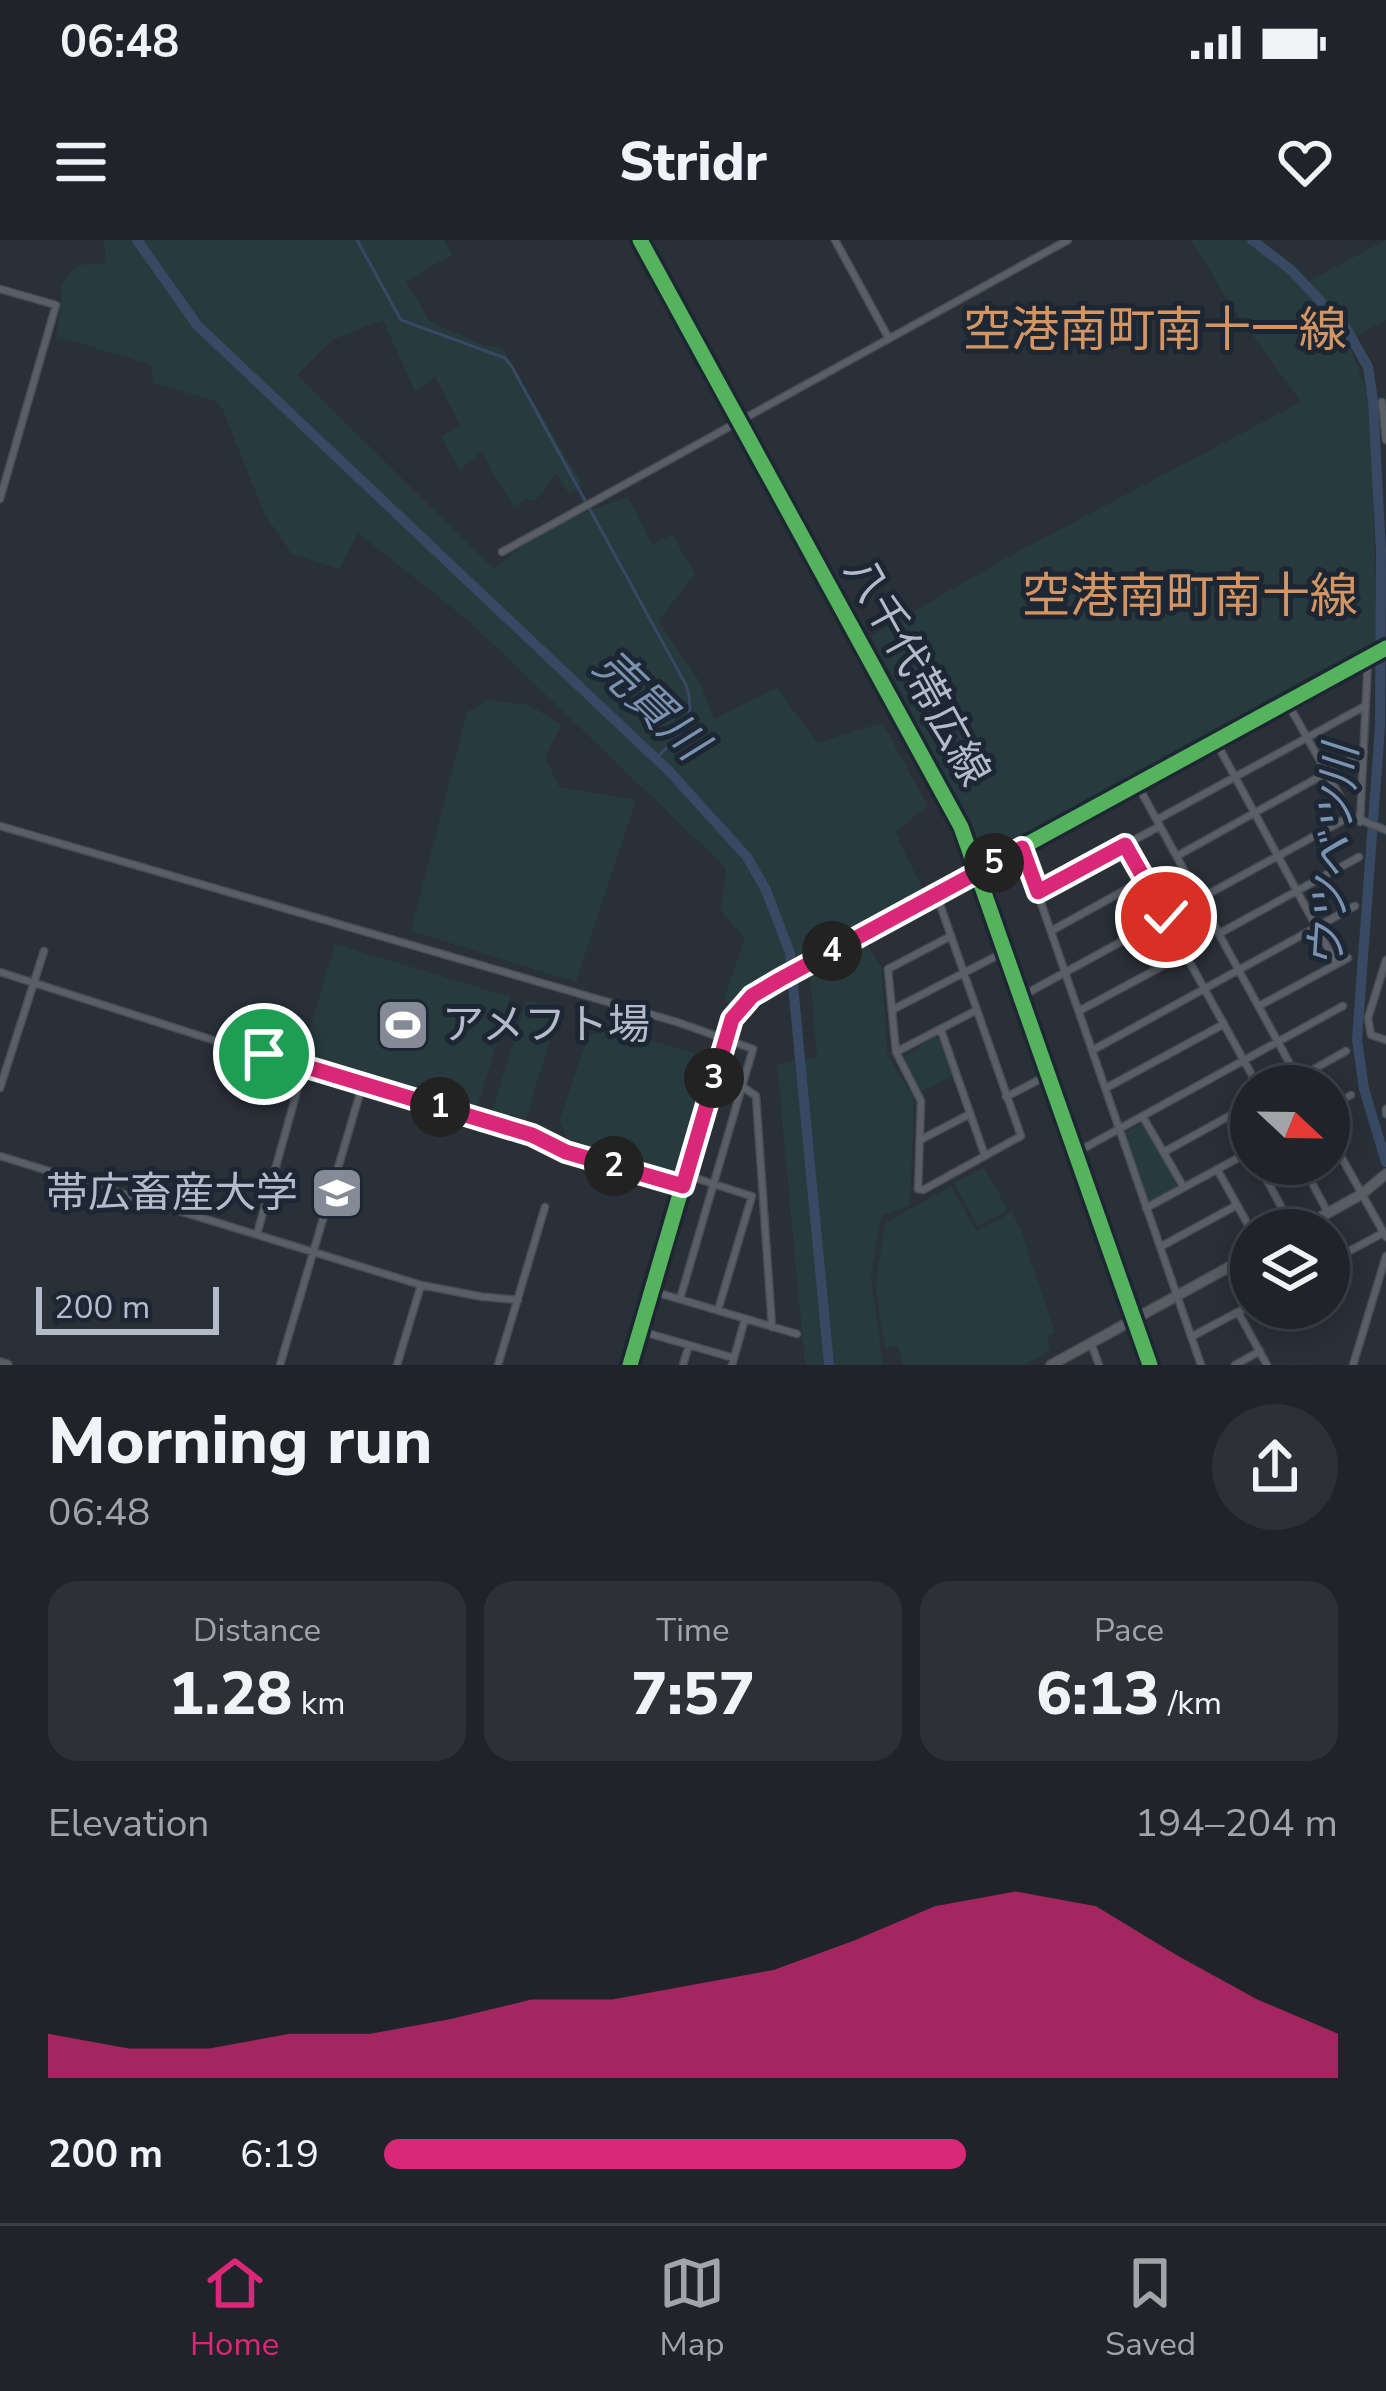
<!DOCTYPE html>
<meta charset="utf-8">
<style>
:root{--surface:#20242a;--page:#2d3036;--text:#f1f3f6;--muted:#a2a4a8;--line:#3d4147;--accent:#db2777}
body{margin:0;font-family:"Nunito Sans","Noto Sans JP",sans-serif;background:var(--page);color:var(--text);height:100vh;display:flex;flex-direction:column;font-size:45px;white-space:nowrap}
*{box-sizing:border-box;margin:0}
p{font-size:39px;color:var(--muted)}
.icon{flex:none;width:66px;height:66px;fill:none;stroke:currentColor;stroke-width:2;stroke-linecap:round;stroke-linejoin:round}
.map{position:relative;height:1125px;overflow:hidden}
.sheet{display:flex;flex-direction:column;background:var(--surface);flex:1}
.sheet>*{flex:none}
.needle{width:78px;rotate:112deg}
.fabs{position:absolute;left:1230px;top:825px;display:grid;gap:24px}
.fabs a{display:grid;place-items:center;width:120px;height:120px;border-radius:50%;background:var(--surface);box-shadow:0 6px 30px #0003,0 0 0 3px var(--line);font-size:60px}
.scale{position:absolute;left:36px;bottom:30px;width:183px;box-sizing:border-box;padding-left:12px;border:6px solid #b4bcc9;border-top:0;font-size:33px;line-height:42px;white-space:nowrap;color:#b4bcc9;-webkit-text-stroke:9px #1d2633;paint-order:stroke}
.pin{position:absolute;display:grid;place-items:center;width:102px;height:102px;color:#fff;margin:-51px;border:6px solid #fff;border-radius:50%;box-shadow:0 3px 12px #0007}
.km{position:absolute;width:60px;height:60px;margin:-30px;border-radius:50%;background:#222;color:#fff;font-size:33px;line-height:60px;text-align:center}
.round{display:grid;place-items:center;flex:none;width:126px;height:126px;border-radius:63px;background:var(--page)}
.overview{display:flex;align-items:center;justify-content:space-between;height:204px;padding:0 48px}
h1{font-size:66px;font-weight:800;line-height:90px}
.metrics{display:grid;grid-template-columns:repeat(3,1fr);gap:18px;height:204px;padding:12px 48px}
.metrics div{display:grid;align-content:center;border-radius:30px;background:var(--page);text-align:center}
.metrics b{font-size:60px;font-weight:800}
.metrics small{font-size:33px;font-weight:400}
.metrics p{font-size:33px}
.chart{height:336px;padding:24px 48px}
.chart p{display:flex;justify-content:space-between}
.chart svg{width:100%;height:216px;margin-top:12px;fill:var(--accent);opacity:.7}
ul{padding:0 48px;list-style:none;font-size:39px}
li{display:grid;grid-template-columns:192px 144px 1fr;align-items:center;height:90px}
li i{height:30px;border-radius:15px;background:var(--accent)}
.status{display:flex;justify-content:space-between;align-items:center;height:84px;padding:0 60px;background:var(--surface);direction:ltr}
.status svg{height:33px;fill:currentColor}
header{display:flex;justify-content:space-between;align-items:center;height:156px;padding:0 48px;background:var(--surface);font-size:54px;font-weight:800}
.dock{display:flex;justify-content:space-around;align-items:center;height:168px;border-top:3px solid var(--line);background:var(--surface);font-size:33px;color:var(--muted)}
.dock a{display:grid;justify-items:center;gap:6px}
.dock .active{color:var(--accent)}
.map>svg:first-child{display:block}
.green{fill:#273a3e}
.lines{fill:none;stroke-linecap:round;stroke-linejoin:round}
.stream{stroke:#384963;stroke-width:3}
.river{stroke:#384963;stroke-width:10}
.street-casing{stroke:#484c53;stroke-width:9}
.secondary-casing{stroke:#484c53;stroke-width:12}
.street{stroke:#5a5e66;stroke-width:6}
.secondary{stroke:#595d64;stroke-width:9}
.cycleway-casing{stroke:#1d2633;stroke-width:22}
.cycleway{stroke:#56b35d;stroke-width:15}
.route-casing{stroke:#fff;stroke-width:24}
.route{stroke:#db2777;stroke-width:15}
.labels{text-anchor:middle;dominant-baseline:central;stroke-width:10;stroke-linejoin:round;paint-order:stroke}
.street-label{font-size:42px;fill:#b4bcc9;stroke:#1d2633}
.poi-label{font-size:42px;fill:#b4bcc9;stroke:#1d2633;text-anchor:start}
.water-label{font-size:45px;font-style:italic;fill:#7c92b1;stroke:#1d2633}
.quarter-label{font-size:48px;fill:#d59563;stroke:#1d2633}
</style>
<div class="status"><b>06:48</b><svg viewBox="0 0 49 12"><path d="M0 12V9h3v3zM5 12V6h3v6zM10 12V3h3v9zM15 12V0h3v12zM26 1h20v11H26zM47 4h2v5h-2z"/></svg></div>
<header><svg class="icon" aria-label="menu" viewBox="0 0 24 24"><path d="M4 6h16M4 12h16M4 18h16"/></svg>Stridr<svg class="icon" aria-label="heart" viewBox="0 0 24 24"><path d="M12 20l-8-8c-3-5 5-10 8-4 3-6 11-1 8 4z"/></svg></header>
<div class="map">
<svg width="1386" height="1125" viewBox="0 0 1386 1125">
<rect width="100%" height="100%" fill="#2a3038"/>
<!-- green -->
<path class="green" d="M104,0H444L452,15L406,41L430,82L486,106L502,108L583,246L570,255L556,234L535,261L525,259L514,267L481,212L460,230L441,197L460,185L435,137L415,151L383,80L334,99L297,135L494,329C533,293 578,273 628,257L652,305L672,294L695,334L658,381L700,442L714,479L777,448L817,503L882,483L928,566L895,592L923,650L753,745L731,769L724,758L745,699L721,671L726,628L470,382L358,293L339,329L292,314L264,273L222,168L216,161L154,143L151,125L57,96L62,45L77,25L106,23Z
M1191,0H1246L1301,45L1386,0V80L1348,101L1371,162L1377,404L986,615L871,396L1006,318L1301,162L1234,70Z
M490,460L529,465L562,485L545,516L559,547L636,560L576,742L411,691L467,472Z
M866,703L881,726L888,817L914,857L910,965L881,976L871,1037L883,1125H805L777,824L817,817L810,735Z
M335,704L511,757L477,869L302,816Z
M526,760L559,770L525,882L492,872Z
M610,788L700,815L707,825L674,935L569,903L559,881L588,797Z
M935,796L940,799L953,835L921,852L903,818Z
M1143,882L1177,944L1176,948L1153,961L1147,960L1124,894Z
M984,927L1008,970L978,986L954,943Z
M951,946L976,991L1012,972L1019,986L1055,1093L1048,1096L1049,1111L1024,1125H903L898,1106L885,1108L875,1046L885,983Z"/>
<g class="lines">
<!-- stream -->
<path class="stream" d="M357,0L401,80L505,118L512,127L686,445C698,481 681,494 656,518"/>
<!-- river -->
<path class="river" d="M137,0L197,85L670,532L747,617L766,650L790,713L829,1125
M1252,0L1291,30L1346,88L1368,127L1373,160L1381,311L1380,486L1357,799L1364,849L1386,922"/>
<!-- street casing -->
<g class="street-casing">
<path id="street" d="M835,0L888,97
M0,49L56,65L0,259
M1382,162L1386,200
M502,312L1068,0
M1287,462L1351,576L1386,590
M1216,502L1336,723
M1137,544L1302,846
M1158,579L1365,466
M1360,582L1368,418
M0,586L677,782L753,809L680,1059
M1125,605L1258,846
M1022,608L1201,1125
M1177,616L1364,512
M1038,652L1160,586
M937,656L1021,896L923,950L918,949L921,861L896,812L888,729L951,696
M1051,691L1145,639
M1220,693L1359,617
M1386,720L1368,778L1371,795L1386,800
M0,732L304,829L363,843L532,895L566,912L682,946
M1022,756L1351,576
M1259,766L1348,718
M892,770L1006,711
M1079,771L1185,714
M941,790L985,916
M1093,810L1355,666
M896,812L977,770
M1298,838L1346,811
M743,847L756,856L772,1087
M0,848L44,711
M1106,848L1224,784
M1006,857L1050,834
M1329,868L1351,855
M1386,869V874
M1143,877L1183,946
M1329,895L1386,997
M920,900L970,874
M1077,912L1343,766
M1164,912L1251,864
M0,916L421,1045L483,1057
M1258,924L1294,990
M1302,924L1328,973
M1217,929L1251,990
M686,935L751,956
M1146,968L1251,911
M257,994L303,830
M1160,1007L1237,965
M1329,1022L1383,993
M652,1051L797,1094
M486,1057L518,1060
M718,1070L752,956
M1238,1072L1267,1125
M640,1091L734,1118
M1191,1097L1251,1065
M1091,1103L1099,1125
M280,1125L363,843
M397,1125L421,1045
M498,1125L545,967
M630,1125L725,800C736,769 752,756 779,740L1386,408
M683,1125L689,1105
M732,1125L745,1079
M1235,1125L1260,1111
M1353,1125L1386,1016"/>
</g>
<!-- secondary casing -->
<g class="secondary-casing">
<path id="secondary" d="M640,0L961,587L1150,1125
M1297,990L1362,954L1386,934
M0,1123L7,1125
M1051,1125L1251,1015"/>
</g>
<!-- street -->
<use href="#street" class="street"/>
<!-- secondary -->
<use href="#secondary" class="secondary"/>
<!-- cycleway casing -->
<g class="cycleway-casing">
<path id="cycleway" d="M640,0L961,587L1150,1125
M630,1125L725,800C736,769 752,756 779,740L1386,408"/>
</g>
<!-- cycleway -->
<use href="#cycleway" class="cycleway"/>
</g>
<g class="lines">
<!-- route casing -->
<g class="route-casing">
<path id="route" d="M264,814L532,895L566,912L683,946L732,779L752,756L779,740L1022,608L1038,652L1125,605L1166,677"/>
</g>
<!-- route -->
<use href="#route" class="route"/>
</g>
<!-- icons -->
<defs>
<g id="stadium-square" transform="scale(2.7)"><rect x="-9" y="-9" width="18" height="18" rx="4" fill="#848b96" stroke="#1d2633"/><path d="M0-5a6.5 5 0 1 0 0 10a6.5 5 0 1 0 0-10ZM-3.5-1.8h7v3.6h-7Z" fill="#fff"/></g>
<g id="university-square" transform="scale(2.7)"><rect x="-9" y="-9" width="18" height="18" rx="4" fill="#848b96" stroke="#1d2633"/><path d="M0-5L7-2L0 1L-7-2ZM-4 1L0 2.5L4 1V4Q0 6-4 4Z" fill="#fff"/></g>
</defs>
<g fill-rule="evenodd">
<use href="#stadium-square" x="403" y="785"/>
<use href="#university-square" x="337" y="953"/>
</g>
<g class="labels">
<!-- street labels -->
<g class="street-label">
<text transform="translate(917 432) rotate(61)">八千代帯広線</text>
</g>
<!-- poi labels -->
<g class="poi-label">
<text x="442" y="785">アメフト場</text>
<text x="298" y="953" text-anchor="end">帯広畜産大学</text>
</g>
<!-- water labels -->
<g class="water-label">
<text transform="translate(650 465) rotate(44)">売買川</text>
<text transform="translate(1334 617) rotate(-86)">ウツベツ川</text>
</g>
<!-- quarter labels -->
<g class="quarter-label">
<text x="1155" y="90">空港南町南十一線</text>
<text x="1190" y="356">空港南町南十線</text>
</g>
</g>
</svg>
<div class="fabs">
<a><svg class="needle" viewBox="-14 -14 28 28"><path d="M0-13l5 13h-10z" fill="#e53935"/><path d="M0 13l5-13h-10z" fill="#a2a4a8"/></svg></a>
<a><svg class="icon" aria-label="layers" viewBox="0 0 24 24"><path d="M12 4l9 5-9 5-9-5zM3 14l9 5 9-5"/></svg></a>
</div>
<div class="scale">200 m</div>
<div class="pin" style="left:264px;top:814px;background:#1e9e55"><svg class="icon" aria-label="arrive" viewBox="0 0 24 24"><path d="M6 21V4h12l-3 4 3 4H6"/></svg></div>
<div class="pin" style="left:1166px;top:677px;background:#d93025"><svg class="icon" aria-label="check" viewBox="0 0 24 24"><path d="M5 12l5 5 9-10"/></svg></div>
<b class="km" style="left:440px;top:867px">1</b>
<b class="km" style="left:614px;top:926px">2</b>
<b class="km" style="left:714px;top:838px">3</b>
<b class="km" style="left:832px;top:711px">4</b>
<b class="km" style="left:994px;top:623px">5</b>
</div>
<section class="sheet">
<div class="overview"><div><h1>Morning run</h1><p>06:48</p></div><a class="round"><svg class="icon" aria-label="share" viewBox="0 0 24 24"><path d="M12 15V3M7 8l5-5 5 5M5 13v7h14v-7"/></svg></a></div>
<div class="metrics">
<div><p>Distance</p><b>1.28<small> km</small></b></div>
<div><p>Time</p><b>7:57</b></div>
<div><p>Pace</p><b>6:13<small> /km</small></b></div>
</div>
<div class="chart"><p><span>Elevation</span>194–204 m</p>
<svg viewBox="0 0 160 44" preserveAspectRatio="none"><path d="M0 44V35L10 38L20 38L30 35L40 35L50 32L60 28L70 28L80 25L90 22L100 16L110 9L120 6L130 9L140 19L150 28L160 35V44z"/></svg>
</div>
<ul>
<li><b>200 m</b>6:19<i style="width:61%"></i></li>
</ul>
</section>
<nav class="dock">
<a class="active"><svg class="icon" aria-label="home" viewBox="0 0 24 24"><path d="M3 11l9-7 9 7M6 9v11h12V9"/></svg>Home</a>
<a><svg class="icon" aria-label="map" viewBox="0 0 24 24"><path d="M3 6l6-2 6 2 6-2v14l-6 2-6-2-6 2zM9 4v14M15 6v14"/></svg>Map</a>
<a><svg class="icon" aria-label="saved" viewBox="0 0 24 24"><path d="M7 4h10v16l-5-4-5 4z"/></svg>Saved</a>
</nav>
